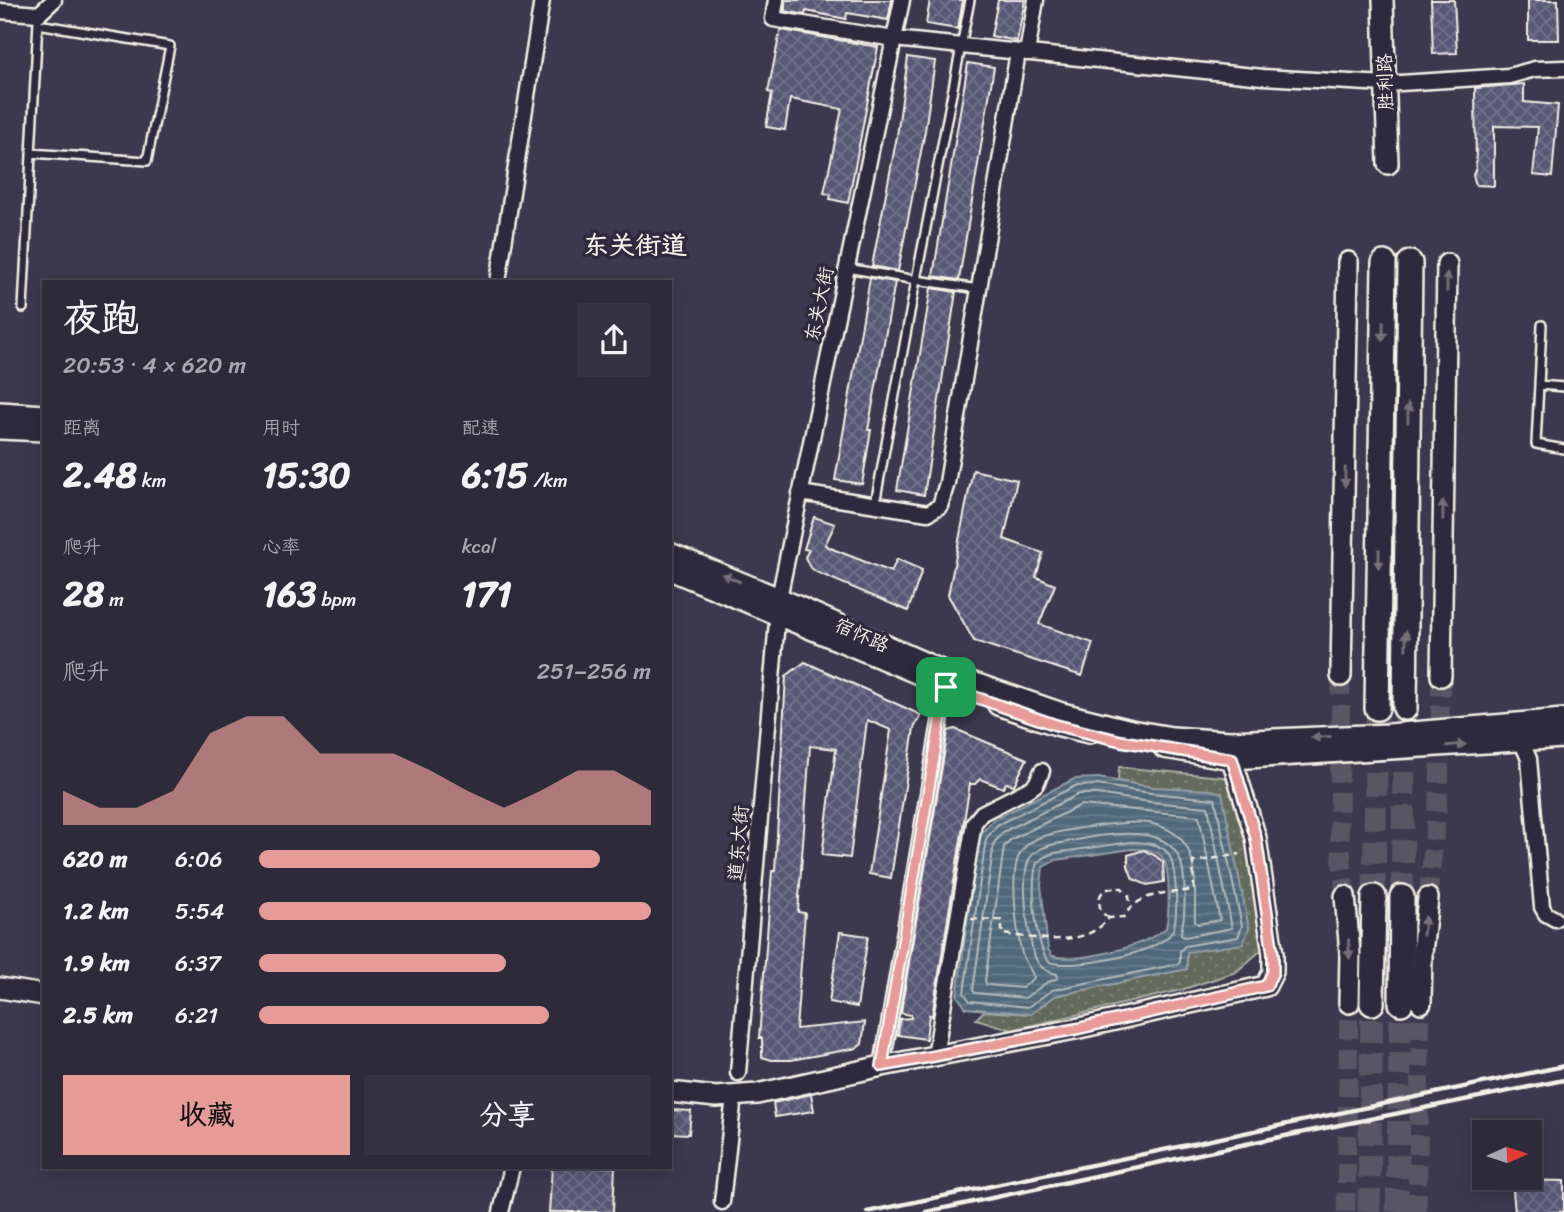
<!DOCTYPE html>
<html lang="zh">
<meta charset="utf-8">
<style>
:root{--surface:#2d2a3a;--page:#353242;--text:#f1f3f6;--muted:#a7a7af;--line:#484654;--accent:#e69b98}
body{margin:0;font-family:Sriracha,"LXGW WenKai TC",sans-serif;background:var(--page);color:var(--text);height:100vh;display:flex;flex-direction:column;font-size:26px;white-space:nowrap}
*{box-sizing:border-box;margin:0}
p{font-size:23px;color:var(--muted)}
.icon{flex:none;width:38px;height:38px;fill:none;stroke:currentColor;stroke-width:2;stroke-linecap:round;stroke-linejoin:round}
.map{position:relative;flex:1;overflow:hidden}
.panel{position:absolute;left:42px;top:280px;width:630px;height:889px;display:flex;flex-direction:column;background:var(--surface);border-radius:0px;box-shadow:0 4px 18px #0003,0 0 0 2px var(--line)}
.panel>*{flex:none}
.needle{width:46px;rotate:87deg}
.tools{position:absolute;left:1472px;top:1120px;display:grid;gap:14px}
.tools a{display:grid;place-items:center;width:70px;height:70px;border-radius:0px;background:var(--surface);box-shadow:0 4px 18px #0003,0 0 0 2px var(--line);font-size:35px}
.pin{position:absolute;display:grid;place-items:center;width:60px;height:60px;color:#fff;margin:-30px;border-radius:14px;box-shadow:0 4px 10px #0006}
.round{display:grid;place-items:center;flex:none;width:74px;height:74px;border-radius:0px;background:var(--page)}
.summary{display:flex;align-items:center;justify-content:space-between;height:119px;padding:0 21px}
h1{font-size:38px;font-weight:700;line-height:52px}
.metrics{display:grid;grid-template-columns:repeat(3,1fr);gap:10px;height:119px;padding:7px 21px}
.metrics div{display:grid;align-content:center}
.metrics b{font-size:35px;font-weight:700}
.metrics small{font-size:19px;font-weight:400}
.metrics p{font-size:19px}
.chart{height:196px;padding:14px 21px}
.chart p{display:flex;justify-content:space-between}
.chart svg{width:100%;height:126px;margin-top:7px;fill:var(--accent);opacity:.7}
.button{display:flex;gap:14px;margin-top:auto;padding:14px 21px}
.button a{flex:1;height:80px;border-radius:0px;background:var(--accent);color:#111;font-size:28px;font-weight:700;line-height:80px;text-align:center}
.button a+a{background:var(--page);color:var(--text)}
ul{padding:0 21px;list-style:none;font-size:23px}
li{display:grid;grid-template-columns:112px 84px 1fr;align-items:center;height:52px}
li i{height:18px;border-radius:9px;background:var(--accent)}
.map>svg:first-child{display:block}
.park{fill:url(#park-dots);stroke:#acaea2;stroke-width:2}
.water{fill:url(#water-rules);stroke:#929fa6;stroke-width:2;fill-rule:evenodd}
.lines{fill:none;stroke-linecap:round;stroke-linejoin:round}
.shore{stroke:#b2babc;stroke-width:2}
.building{fill:url(#building-cross-hatch);stroke:#f4f1e8;stroke-width:2}
.secondary-tunnel{stroke:#585465;stroke-width:19;stroke-dasharray:19 10;stroke-linecap:butt}
.primary-tunnel{stroke:#585465;stroke-width:23;stroke-dasharray:23 11;stroke-linecap:butt}
.lane-casing{stroke:#f4f1e8;stroke-width:12}
.street-casing{stroke:#f4f1e8;stroke-width:19}
.secondary-casing{stroke:#f4f1e8;stroke-width:24}
.primary-casing{stroke:#f4f1e8;stroke-width:28}
.path{stroke:#f4f1e8;stroke-width:2.5;stroke-dasharray:7 5;stroke-linecap:butt}
.lane{stroke:#2f2a3d;stroke-width:7}
.street{stroke:#2f2a3d;stroke-width:14}
.secondary{stroke:#2f2a3d;stroke-width:19}
.primary{stroke:#2f2a3d;stroke-width:23}
.rail{stroke:#f4f1e8;stroke-width:4.5}
.oneway{fill:#747079}
.route-casing{stroke:#fff;stroke-width:14}
.route{stroke:#e69b98;stroke-width:9}
.labels{text-anchor:middle;dominant-baseline:central;stroke-width:7;stroke-linejoin:round;paint-order:stroke}
.street-label{font-size:19px;fill:#f4f1e8;stroke:#2f2a3d}
.district-label{font-size:26px;font-weight:bold;fill:#f4f1e8;stroke:#2f2a3d}
</style>
<div class="map">
<svg width="1564" height="1212" viewBox="0 0 1564 1212">
<defs>
<pattern id="park-dots" width="8" height="8" patternUnits="userSpaceOnUse" patternTransform="scale(1.75)"><rect width="8" height="8" fill="#646a5c"/><path d="M2 2h.1M6 6h.1" fill="none" stroke="#7b8073" stroke-width="1.8" stroke-linecap="round"/></pattern>
<pattern id="water-rules" width="6" height="5" patternUnits="userSpaceOnUse" patternTransform="scale(1.75)"><rect width="6" height="5" fill="#50687a"/><path d="M0 2.5h6" fill="none" stroke="#6a7e8d"/></pattern>
<pattern id="building-cross-hatch" width="8" height="8" patternUnits="userSpaceOnUse" patternTransform="scale(1.75)"><rect width="8" height="8" fill="#595976"/><path d="M0 0l8 8M0 8l8-8" fill="none" stroke="#71718a"/></pattern>
</defs>
<rect width="100%" height="100%" fill="#3c384e"/>
<filter id="ink" filterUnits="userSpaceOnUse"><feTurbulence type="fractalNoise" baseFrequency=".0143" numOctaves="2"/><feDisplacementMap in="SourceGraphic" scale="14" xChannelSelector="R" yChannelSelector="G"/><feConvolveMatrix kernelMatrix="1 2 1 2 8 2 1 2 1" color-interpolation-filters="sRGB"/></filter>
<g filter="url(#ink)">
<!-- park -->
<path class="park" d="M1119,767L1232,778L1246,816L1266,946L1236,972L1181,990L1012,1030L976,1019L984,1011L1031,1014L1054,996L1187,969L1152,787L1118,781Z"/>
<!-- water -->
<path class="water" d="M1098,778L1152,787L1211,790L1222,793L1249,928L1243,944L1187,952V969L1054,996L1031,1014L966,1008L957,996L979,836L993,820L1074,779ZM1132,849C1141,849 1152,849 1160,855C1172,865 1169,914 1166,928C1143,947 1081,963 1052,956L1048,949L1041,885L1043,867L1056,860Z"/>
<g class="lines">
<!-- shore -->
<path class="shore" d="M1097,785L1151,793L1215,799L1242,926L1238,937L1185,946L1180,951V962L1178,964L1052,990L1028,1007L970,1001L964,993L986,839L997,825L1075,786Z
M1079,794H1097L1150,802L1208,807L1232,928L1185,937L1181,935C1181,928 1184,921 1184,914C1185,900 1185,884 1183,871C1175,813 1090,838 1051,845C1042,848 1033,851 1029,860C1020,877 1028,948 1038,963C1043,970 1049,972 1057,974L1058,978L1046,983L1025,998L975,993L973,990L994,843L1003,832Z
M1081,805L1199,816L1220,920L1198,924L1195,922C1194,897 1200,860 1181,839C1175,832 1162,826 1153,824C1133,819 1055,830 1036,839C1028,843 1021,850 1018,858C1010,879 1017,933 1022,954C1025,963 1032,970 1034,978L1022,988L987,985L985,981L1004,847L1010,840Z
M1131,842C1143,842 1158,843 1167,852C1177,863 1179,919 1172,932C1159,954 1072,970 1049,962C1035,946 1030,883 1037,863L1044,857L1054,853Z"/>
</g>
<!-- building -->
<path class="building" d="M785,0H892L888,20L847,13L846,19L806,11L805,15L785,11Z
M930,0H963L958,29L926,24Z
M998,0H1025L1017,41L991,36Z
M1431,0H1454L1457,53L1433,54Z
M1528,0H1558L1559,40H1528Z
M782,30L878,47L848,203L830,199L831,195L824,193L842,109L790,99L785,130L766,127L772,93L768,92L780,32Z
M908,57L935,61L925,131L898,271L872,266L897,136Z
M968,63L994,67L959,280L933,276Z
M1524,84V102L1558,105L1552,177L1533,175L1538,127L1494,126V186L1476,185L1473,175L1476,168L1475,88Z
M870,278L895,282L868,430H871L862,484L835,480Z
M931,288L956,292L924,495L897,490Z
M973,470L1017,480L1004,539L1043,553L1036,577L1055,585L1039,624L1093,643L1082,676L974,641L948,595Z
M814,517L835,524L825,545L835,550L891,572L897,559L922,570L908,611L816,572L809,566L805,557L809,550L804,549Z
M805,662L921,715L914,728L891,878L869,874L891,730L867,720L850,858L822,855L836,749L810,746L798,912L805,913L796,1029L865,1022L862,1044L857,1048L791,1060H772L762,1057V1038H759L772,871H775L786,676Z
M955,729L1027,759L1014,785L1006,783L1003,788L980,779L975,784H970L932,1016L929,1015L926,1039L898,1035L900,1019L911,1018V1015L901,1013L903,999L948,731Z
M1144,850L1156,856L1163,862L1164,882L1147,885L1133,879L1128,866V855Z
M840,932L868,936L857,1007L829,1002Z
M811,1094L814,1111L775,1117L773,1103Z
M670,1110L691,1111L689,1134L670,1133Z
M552,1167H615L613,1212H549Z
M1512,1180L1564,1181V1212H1515Z"/>
<g class="lines">
<!-- secondary-tunnel -->
<path class="secondary-tunnel" d="M1341,676L1339,829L1345,896
M1428,898L1439,791L1441,676
M1346,1212L1349,1003
M1417,1212L1421,1003"/>
<!-- primary-tunnel -->
<path class="primary-tunnel" d="M1374,897L1377,708
M1402,897L1405,708
M1369,1212L1372,1003
M1397,1212L1401,1003"/>
<!-- lane casing -->
<g class="lane-casing">
<path id="lane" d="M31,153L147,161L170,46L38,24
M847,268L916,280L970,0
M23,308L38,21
M1542,325L1536,444L1564,449
M1539,385L1564,387
M875,504L916,280L979,289"/>
</g>
<!-- street casing -->
<g class="street-casing">
<path id="street" d="M776,0L773,19L894,39L1263,77L1385,84L1509,76L1535,69L1564,68
M0,11L39,14L54,0
M1027,53L1036,0
M498,282L542,0
M800,493L928,513L940,506L947,483L1018,52
M1518,733L1529,759L1542,907L1546,914L1555,919
M935,1056L974,823L982,813L1031,788L1036,784L1042,771
M882,1066L946,687
M738,1073L779,598L902,0
M722,1202L733,1105
M501,1212L512,1167"/>
</g>
<!-- secondary casing -->
<g class="secondary-casing">
<path id="secondary" d="M1383,0L1388,164
M0,412L44,415
M0,429L44,431
M670,553L779,598L957,677L1062,713L1131,730L1172,737L1230,741L1389,734L1564,719
M670,570L966,694
M1341,676L1348,262
M1441,676L1447,264
M998,705L1056,725L1089,733
M1164,748L1232,759L1564,738
M1345,896L1350,953L1349,1003
M0,988L44,995
M1421,1003L1422,953L1428,898
M670,1092L716,1097L757,1094L882,1066L1075,1029L1266,986L1273,972V954L1256,838L1232,759"/>
</g>
<!-- primary casing -->
<g class="primary-casing">
<path id="primary" d="M1377,708L1384,263
M1405,708L1410,263
M1372,1003L1374,897
M1401,1003L1402,897"/>
</g>
<!-- path -->
<path class="path" d="M1109,918L1101,912C1096,893 1102,887 1122,888L1129,896L1130,906
M971,919L1002,920V934C1038,938 1084,949 1109,918L1124,917C1138,892 1168,893 1194,890L1193,862L1240,854"/>
<!-- lane -->
<use href="#lane" class="lane"/>
<!-- street -->
<use href="#street" class="street"/>
<!-- secondary -->
<use href="#secondary" class="secondary"/>
<!-- primary -->
<use href="#primary" class="primary"/>
<!-- rail -->
<path class="rail" d="M867,1212L1564,1066
M926,1212L1265,1140L1564,1080"/>
</g>
<!-- one-way arrows -->
<defs><path id="oneway-solid" d="M-6-.8H1V-3.2L6.5 0L1 3.2V.8H-6Z" transform="scale(1.75)"/></defs>
<g class="oneway">
<use href="#oneway-solid" transform="translate(1447 282) rotate(-89)"/>
<use href="#oneway-solid" transform="translate(1383 331) rotate(91)"/>
<use href="#oneway-solid" transform="translate(1408 413) rotate(-89)"/>
<use href="#oneway-solid" transform="translate(1345 477) rotate(91)"/>
<use href="#oneway-solid" transform="translate(1443 510) rotate(-89)"/>
<use href="#oneway-solid" transform="translate(1379 559) rotate(91)"/>
<use href="#oneway-solid" transform="translate(731 578) rotate(-157)"/>
<use href="#oneway-solid" transform="translate(1406 640) rotate(-89)"/>
<use href="#oneway-solid" transform="translate(1321 737) rotate(177)"/>
<use href="#oneway-solid" transform="translate(1456 745) rotate(-4)"/>
<use href="#oneway-solid" transform="translate(1424 926) rotate(-84)"/>
<use href="#oneway-solid" transform="translate(1349 949) rotate(87)"/>
</g>
</g>
<g class="lines" filter="url(#ink)">
<!-- route casing -->
<g class="route-casing">
<path id="route" d="M946,687L1056,725L1121,741L1232,759L1256,838L1273,954V972L1266,986L1076,1029L882,1066Z"/>
</g>
<!-- route -->
<use href="#route" class="route"/>
</g>
<g class="labels">
<!-- street labels -->
<g class="street-label">
<text transform="translate(1385 82) rotate(-92)">胜利路</text>
<text transform="translate(819 304) rotate(-78)">东关大街</text>
<text transform="translate(862 635) rotate(24)">宿怀路</text>
<text transform="translate(738 843) rotate(-85)">道东大街</text>
</g>
<!-- district labels -->
<g class="district-label">
<text x="635" y="245">东关街道</text>
</g>
</g>
</svg>
<div class="tools">
<a><svg class="needle" viewBox="-14 -14 28 28"><path d="M0-13l5 13h-10z" fill="#e53935"/><path d="M0 13l5-13h-10z" fill="#a7a7af"/></svg></a>
</div>
<div class="pin" style="left:946px;top:687px;background:#1e9e55"><svg class="icon" aria-label="arrive" viewBox="0 0 24 24"><path d="M6 21V4h12l-3 4 3 4H6"/></svg></div>
<section class="panel">
<div class="summary"><div><h1>夜跑</h1><p>20:53 · 4 × 620 m</p></div><a class="round"><svg class="icon" aria-label="share" viewBox="0 0 24 24"><path d="M12 15V3M7 8l5-5 5 5M5 13v7h14v-7"/></svg></a></div>
<div class="metrics">
<div><p>距离</p><b>2.48<small> km</small></b></div>
<div><p>用时</p><b>15:30</b></div>
<div><p>配速</p><b>6:15<small> /km</small></b></div>
</div>
<div class="metrics">
<div><p>爬升</p><b>28<small> m</small></b></div>
<div><p>心率</p><b>163<small> bpm</small></b></div>
<div><p>kcal</p><b>171</b></div>
</div>
<div class="chart"><p><span>爬升</span>251–256 m</p>
<svg viewBox="0 0 160 44" preserveAspectRatio="none"><path d="M0 44V32L10 38L20 38L30 32L40 12L50 6L60 6L70 19L80 19L90 19L100 25L110 32L120 38L130 32L140 25L150 25L160 32V44z"/></svg>
</div>
<ul>
<li><b>620 m</b>6:06<i style="width:87%"></i></li>
<li><b>1.2 km</b>5:54<i style="width:100%"></i></li>
<li><b>1.9 km</b>6:37<i style="width:63%"></i></li>
<li><b>2.5 km</b>6:21<i style="width:74%"></i></li>
</ul>
<div class="button"><a>收藏</a><a>分享</a></div>
</section>
</div>
